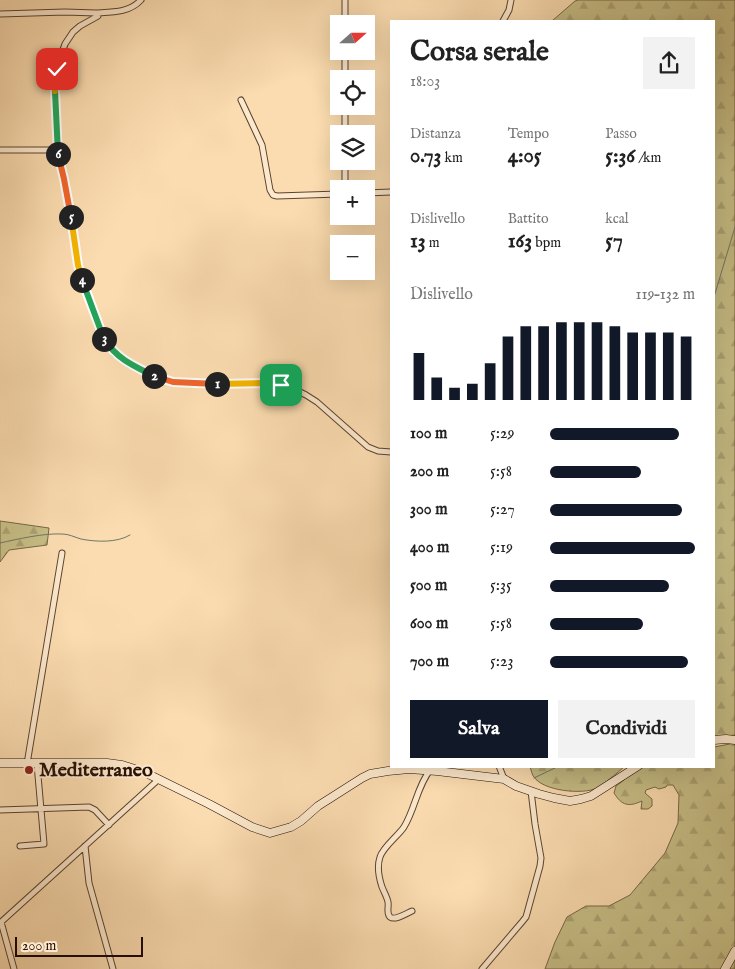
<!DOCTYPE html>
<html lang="it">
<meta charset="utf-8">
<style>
:root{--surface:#fff;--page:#f2f2f2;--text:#222;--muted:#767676;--accent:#111827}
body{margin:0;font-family:"IM FELL English",serif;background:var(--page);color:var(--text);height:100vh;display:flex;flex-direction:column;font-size:19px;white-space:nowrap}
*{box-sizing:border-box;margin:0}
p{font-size:16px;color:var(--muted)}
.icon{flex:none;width:28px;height:28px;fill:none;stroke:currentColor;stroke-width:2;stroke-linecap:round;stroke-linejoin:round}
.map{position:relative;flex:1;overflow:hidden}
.panel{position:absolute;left:390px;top:20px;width:325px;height:748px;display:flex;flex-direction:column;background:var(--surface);border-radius:0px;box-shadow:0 5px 20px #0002}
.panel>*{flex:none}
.needle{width:32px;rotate:69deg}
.tools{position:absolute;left:330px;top:15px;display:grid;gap:10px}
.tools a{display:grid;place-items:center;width:45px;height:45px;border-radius:0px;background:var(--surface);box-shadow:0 5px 20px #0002;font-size:25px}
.scale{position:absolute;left:15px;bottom:12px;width:128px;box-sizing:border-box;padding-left:5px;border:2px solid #261005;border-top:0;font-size:14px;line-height:18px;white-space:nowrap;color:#261005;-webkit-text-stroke:4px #fce8cc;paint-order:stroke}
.pin{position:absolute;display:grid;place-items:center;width:42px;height:42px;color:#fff;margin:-21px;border-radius:10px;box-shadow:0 2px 8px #0006}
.km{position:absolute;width:25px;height:25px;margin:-12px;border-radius:50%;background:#222;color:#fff;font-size:14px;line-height:25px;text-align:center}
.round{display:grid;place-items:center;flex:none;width:52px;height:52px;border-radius:0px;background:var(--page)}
.head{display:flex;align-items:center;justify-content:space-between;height:85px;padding:0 20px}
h1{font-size:28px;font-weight:800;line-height:38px}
.stats{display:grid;grid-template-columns:repeat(3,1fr);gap:8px;height:85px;padding:5px 20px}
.stats div{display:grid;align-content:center}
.stats b{font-size:21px;font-weight:800}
.stats small{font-size:14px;font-weight:400}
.stats p{font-size:14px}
.chart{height:140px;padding:10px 20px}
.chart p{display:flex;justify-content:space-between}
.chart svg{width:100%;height:90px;margin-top:5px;stroke:var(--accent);stroke-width:6}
.cta{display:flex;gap:10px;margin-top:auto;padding:10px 20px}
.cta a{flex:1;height:58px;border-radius:0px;background:var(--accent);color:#fff;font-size:20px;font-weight:800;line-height:58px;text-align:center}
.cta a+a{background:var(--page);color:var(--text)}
ul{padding:0 20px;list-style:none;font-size:16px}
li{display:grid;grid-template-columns:80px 60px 1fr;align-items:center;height:38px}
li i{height:12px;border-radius:6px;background:var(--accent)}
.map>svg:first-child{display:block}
.forest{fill:url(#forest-firs);stroke:#766746}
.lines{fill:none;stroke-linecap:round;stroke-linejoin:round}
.stream{stroke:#6f7767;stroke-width:1}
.minor-casing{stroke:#5b4330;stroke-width:7}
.secondary-casing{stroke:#261005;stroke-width:9}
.minor{stroke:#fce8cc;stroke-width:5}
.secondary{stroke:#fce8cc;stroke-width:8}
.split-1-casing{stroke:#fff;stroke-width:10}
.split-2-casing{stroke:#fff;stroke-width:10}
.split-3-casing{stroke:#fff;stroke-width:10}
.split-4-casing{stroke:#fff;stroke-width:10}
.split-5-casing{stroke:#fff;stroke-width:10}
.split-6-casing{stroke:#fff;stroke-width:10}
.split-7-casing{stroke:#fff;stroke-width:10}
.split-8-casing{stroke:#fff;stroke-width:10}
.split-1{stroke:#f5b400;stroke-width:6}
.split-2{stroke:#f0652b;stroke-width:6}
.split-3{stroke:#22a559;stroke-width:6}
.split-4{stroke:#22a559;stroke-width:6}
.split-5{stroke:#f5b400;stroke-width:6}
.split-6{stroke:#f0652b;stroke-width:6}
.split-7{stroke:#22a559;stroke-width:6}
.split-8{stroke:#f5b400;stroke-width:6}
.poi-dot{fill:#8f2418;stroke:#fce8cc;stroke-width:2}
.labels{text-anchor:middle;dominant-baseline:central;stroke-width:4;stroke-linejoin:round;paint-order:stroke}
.poi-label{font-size:20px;font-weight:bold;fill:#261005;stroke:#fce8cc;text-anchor:start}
</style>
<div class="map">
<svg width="735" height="969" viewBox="0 0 735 969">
<defs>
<pattern id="forest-firs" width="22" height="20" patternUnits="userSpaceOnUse" patternTransform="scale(1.25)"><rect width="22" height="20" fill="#c7be86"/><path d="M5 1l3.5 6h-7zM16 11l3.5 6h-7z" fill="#aba272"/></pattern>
</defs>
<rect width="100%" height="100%" fill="#fbdcb0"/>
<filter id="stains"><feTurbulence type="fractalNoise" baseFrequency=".004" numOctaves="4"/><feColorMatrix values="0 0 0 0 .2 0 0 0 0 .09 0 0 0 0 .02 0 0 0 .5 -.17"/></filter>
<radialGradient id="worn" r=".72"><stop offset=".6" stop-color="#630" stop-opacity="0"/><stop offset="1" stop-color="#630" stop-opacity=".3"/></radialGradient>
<!-- forest -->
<path class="forest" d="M578,0H735V735L714,737V21H552L575,1Z
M0,521L49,528L47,545L9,550L0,562Z
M735,743V969H545L555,942L567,917L586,906H609L630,895L665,853L678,823L679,795L673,785H667L666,787L659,789L655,787L646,790L645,793L652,799V806L648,809H641L642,801C629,807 622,806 614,793L616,786L624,780L630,773L647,766H714V747Z
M530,766H625C616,774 607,782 597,788C583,795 543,791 534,777C532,775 531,770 530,766Z"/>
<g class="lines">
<!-- stream -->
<path class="stream" d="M714,297L735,227
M0,543C18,539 44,533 62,534C69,534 74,537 81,539C96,542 117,543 130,535
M534,778L559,766"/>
<!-- minor casing -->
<g class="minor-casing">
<path id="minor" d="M95,13C112,12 129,13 141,0
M0,14L65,12L96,13L98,14V16L80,26L73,32L65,44L58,64L55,94L58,150L70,210L77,265L95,317L106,343L115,354L129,364L156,377L168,381L179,383L222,384L268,383L281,385L294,389L306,395L317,402L368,447L378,451L391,452
M503,21L509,10L511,0
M345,24V0
M345,79V51
M241,100L262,145L270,190L273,195L277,196L339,194
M345,134V106
M0,150H58
M345,189V161
M366,193L391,192
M27,764L62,553
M499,766L504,779
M0,810L89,807L95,810L109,825
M20,846L44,844L37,764
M85,846L89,883L113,969
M412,911C407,913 395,921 390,917C386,913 389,907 388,902C387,897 384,892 382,887C379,878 377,866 380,857C383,847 398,836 404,827C415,809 417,787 430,770
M1,922L14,969
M0,923L159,779
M482,969L522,922L526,917L540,866L541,858L535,824L531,791"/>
</g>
<!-- secondary casing -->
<g class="secondary-casing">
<path id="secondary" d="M714,740L726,739L735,740
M0,763H107L122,765L144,772L209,804L252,827L270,833L291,827L301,821L318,806L362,778L370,774L388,771L409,769L437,771L504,779L516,786L539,794L554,798L570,801L581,799L591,796L602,789L638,766
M725,969L735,951"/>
</g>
<!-- minor -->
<use href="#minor" class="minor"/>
<!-- secondary -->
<use href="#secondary" class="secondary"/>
</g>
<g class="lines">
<!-- split-1 casing -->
<g class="split-1-casing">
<path id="split-1" d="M217,384L262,383L281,385"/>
</g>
<!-- split-2 casing -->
<g class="split-2-casing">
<path id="split-2" d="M154,376L173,382L217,384"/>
</g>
<!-- split-3 casing -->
<g class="split-3-casing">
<path id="split-3" d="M104,339C117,359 134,366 154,376"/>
</g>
<!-- split-4 casing -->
<g class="split-4-casing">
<path id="split-4" d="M82,280L104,339"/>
</g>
<!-- split-5 casing -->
<g class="split-5-casing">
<path id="split-5" d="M71,217L78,265L82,280"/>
</g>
<!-- split-6 casing -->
<g class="split-6-casing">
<path id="split-6" d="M58,154L64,179L71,217"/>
</g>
<!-- split-7 casing -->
<g class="split-7-casing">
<path id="split-7" d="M55,91L58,154"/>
</g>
<!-- split-8 casing -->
<g class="split-8-casing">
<path id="split-8" d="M55,91L57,69"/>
</g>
<!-- split-1 -->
<use href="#split-1" class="split-1"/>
<!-- split-2 -->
<use href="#split-2" class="split-2"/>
<!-- split-3 -->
<use href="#split-3" class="split-3"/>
<!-- split-4 -->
<use href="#split-4" class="split-4"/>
<!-- split-5 -->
<use href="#split-5" class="split-5"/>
<!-- split-6 -->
<use href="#split-6" class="split-6"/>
<!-- split-7 -->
<use href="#split-7" class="split-7"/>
<!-- split-8 -->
<use href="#split-8" class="split-8"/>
</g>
<!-- markers -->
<circle class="poi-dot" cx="29" cy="770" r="5"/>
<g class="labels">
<!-- poi labels -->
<g class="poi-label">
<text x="39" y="770">Mediterraneo</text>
</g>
</g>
<rect width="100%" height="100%" filter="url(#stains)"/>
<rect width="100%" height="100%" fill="url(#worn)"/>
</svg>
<div class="tools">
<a><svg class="needle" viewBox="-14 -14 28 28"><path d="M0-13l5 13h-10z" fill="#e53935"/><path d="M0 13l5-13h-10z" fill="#767676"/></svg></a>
<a><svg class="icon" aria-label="locate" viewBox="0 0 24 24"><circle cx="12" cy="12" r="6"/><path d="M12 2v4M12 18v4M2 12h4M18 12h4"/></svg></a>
<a><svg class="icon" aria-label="layers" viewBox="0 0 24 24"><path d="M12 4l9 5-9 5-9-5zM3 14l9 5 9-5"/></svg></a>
<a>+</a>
<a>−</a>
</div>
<div class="scale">200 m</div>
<div class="pin" style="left:281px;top:385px;background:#1e9e55"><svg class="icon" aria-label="arrive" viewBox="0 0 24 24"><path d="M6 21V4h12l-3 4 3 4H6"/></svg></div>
<div class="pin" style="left:57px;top:69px;background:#d93025"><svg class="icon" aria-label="check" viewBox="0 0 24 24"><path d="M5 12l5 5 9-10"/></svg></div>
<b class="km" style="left:217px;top:384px">1</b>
<b class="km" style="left:154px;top:376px">2</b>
<b class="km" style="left:104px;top:339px">3</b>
<b class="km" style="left:82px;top:280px">4</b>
<b class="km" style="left:71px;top:217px">5</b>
<b class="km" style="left:58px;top:154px">6</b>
<section class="panel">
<div class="head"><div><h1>Corsa serale</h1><p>18:03</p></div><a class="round"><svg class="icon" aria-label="share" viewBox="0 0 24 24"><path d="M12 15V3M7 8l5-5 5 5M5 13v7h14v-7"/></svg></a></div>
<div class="stats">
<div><p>Distanza</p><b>0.73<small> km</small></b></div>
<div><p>Tempo</p><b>4:05</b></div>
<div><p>Passo</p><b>5:36<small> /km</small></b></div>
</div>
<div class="stats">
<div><p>Dislivello</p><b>13<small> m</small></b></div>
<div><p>Battito</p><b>163<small> bpm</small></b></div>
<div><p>kcal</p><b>57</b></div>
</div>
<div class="chart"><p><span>Dislivello</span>119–132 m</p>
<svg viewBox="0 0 160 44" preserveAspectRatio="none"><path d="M5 44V21M15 44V33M25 44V38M35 44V36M45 44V26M55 44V13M65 44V8M75 44V8M85 44V6M95 44V6M105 44V6M115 44V8M125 44V11M135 44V11M145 44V11M155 44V13"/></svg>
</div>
<ul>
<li><b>100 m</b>5:29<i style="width:89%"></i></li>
<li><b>200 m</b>5:58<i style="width:63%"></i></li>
<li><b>300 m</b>5:27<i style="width:91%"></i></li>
<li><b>400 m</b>5:19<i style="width:100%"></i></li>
<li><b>500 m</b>5:35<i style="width:82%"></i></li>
<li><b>600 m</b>5:58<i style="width:64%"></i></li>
<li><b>700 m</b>5:23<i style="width:95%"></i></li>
</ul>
<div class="cta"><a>Salva</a><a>Condividi</a></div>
</section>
</div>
